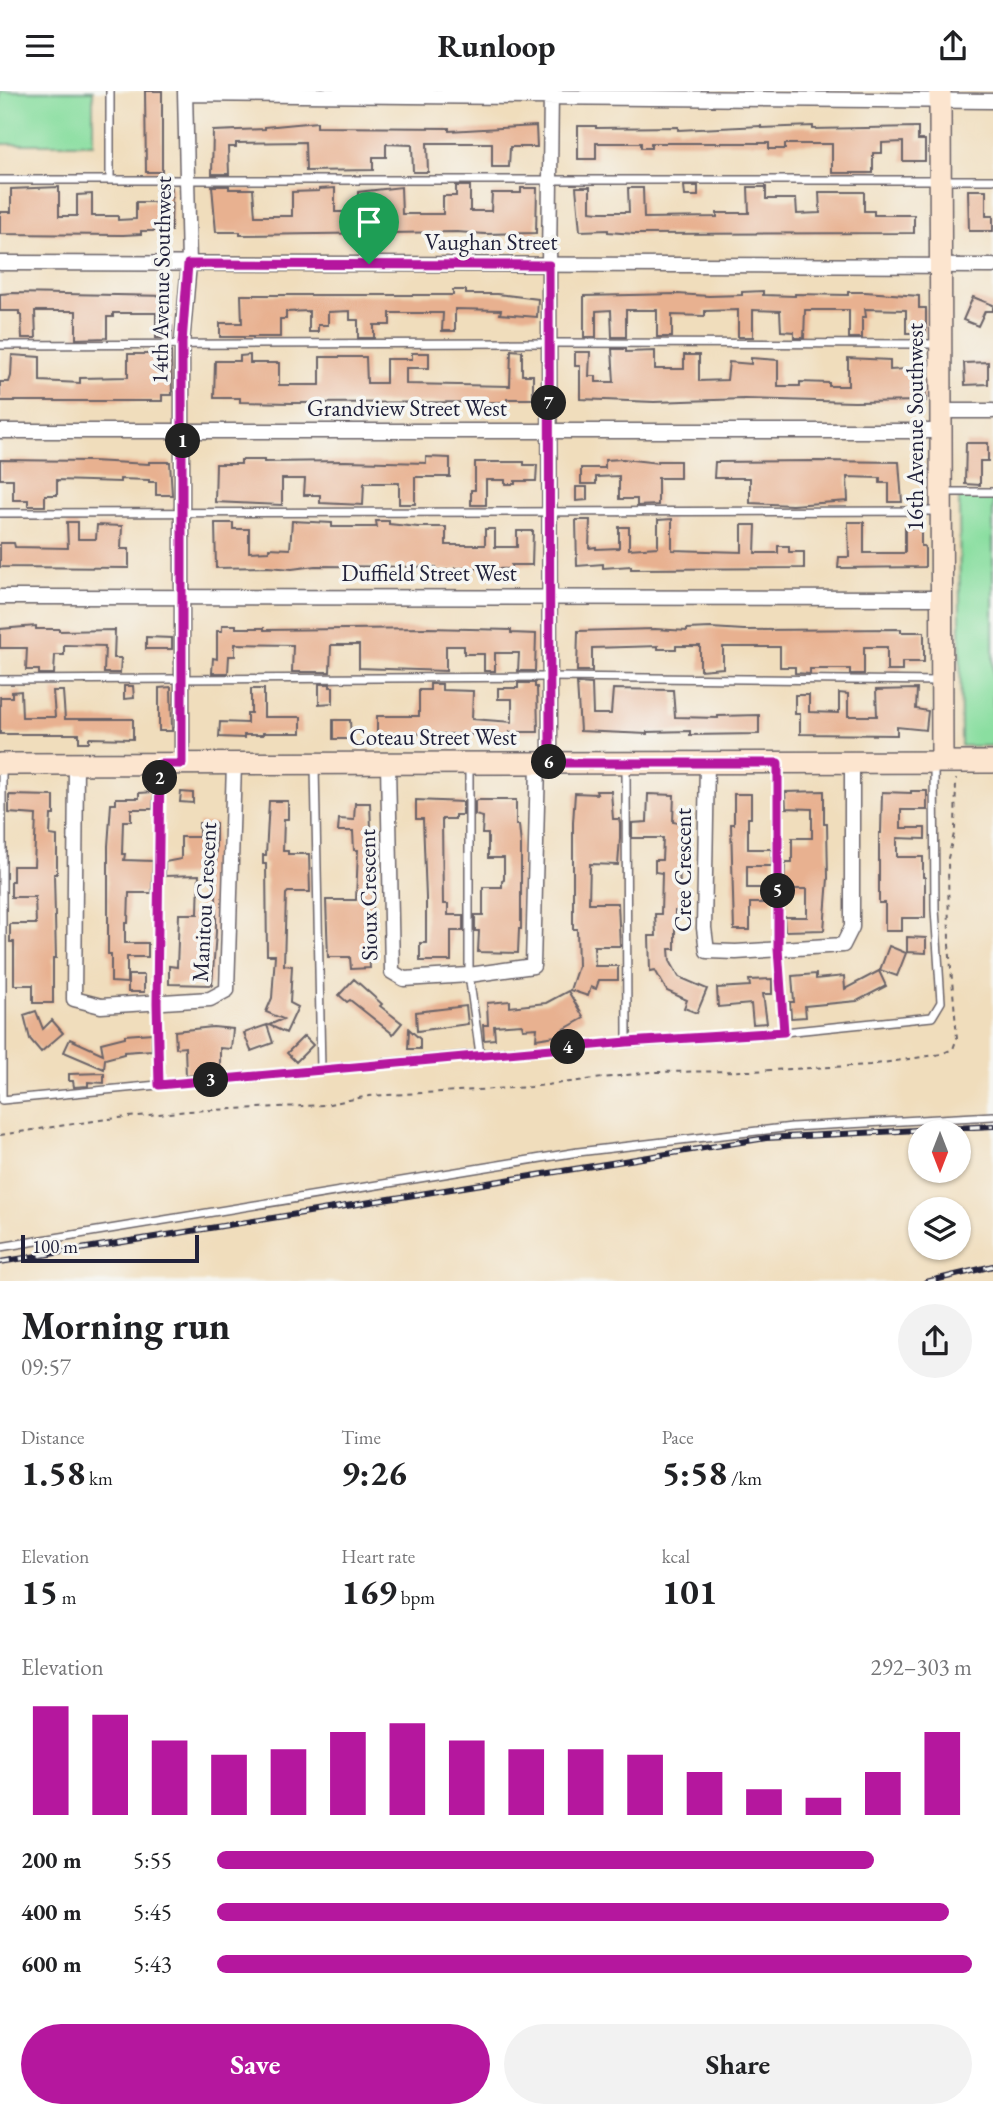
<!DOCTYPE html>
<meta charset="utf-8">
<style>
:root{--surface:#fff;--page:#f2f2f2;--text:#202124;--muted:#757577;--accent:#b5179e}
body{margin:0;font-family:"EB Garamond",serif;background:var(--page);color:var(--text);height:100vh;display:flex;flex-direction:column;font-size:26px;white-space:nowrap}
*{box-sizing:border-box;margin:0}
p{font-size:23px;color:var(--muted)}
.icon{flex:none;width:38px;height:38px;fill:none;stroke:currentColor;stroke-width:2;stroke-linecap:round;stroke-linejoin:round}
.map{position:relative;height:1190px;overflow:hidden}
.side{display:flex;flex-direction:column;background:var(--surface);flex:1}
.side>*{flex:none}
.needle{width:46px;rotate:180deg}
.tools{position:absolute;left:908px;top:1029px;display:grid;gap:14px}
.tools a{display:grid;place-items:center;width:63px;height:63px;border-radius:50%;background:var(--surface);box-shadow:0 2px 5px #0004;font-size:35px}
.scale{position:absolute;left:21px;bottom:18px;width:178px;box-sizing:border-box;padding-left:7px;border:4px solid #22223b;border-top:0;font-size:19px;line-height:24px;white-space:nowrap;color:#22223b;-webkit-text-stroke:5px #f6f6f2;paint-order:stroke}
.pin{position:absolute;display:grid;place-items:center;width:60px;height:60px;color:#fff;margin:-72px -30px;border-radius:50% 50% 50% 0;rotate:-45deg;box-shadow:0 0 7px #0007}
.pin .icon{rotate:45deg}
.km{position:absolute;width:35px;height:35px;margin:-18px;border-radius:50%;background:#222;color:#fff;font-size:19px;line-height:35px;text-align:center}
.round{display:grid;place-items:center;flex:none;width:74px;height:74px;border-radius:37px;background:var(--page)}
.headline{display:flex;align-items:center;justify-content:space-between;height:119px;padding:0 21px}
h1{font-size:38px;font-weight:700;line-height:52px}
.metrics{display:grid;grid-template-columns:repeat(3,1fr);gap:10px;height:119px;padding:7px 21px}
.metrics div{display:grid;align-content:center}
.metrics b{font-size:35px;font-weight:700}
.metrics small{font-size:19px;font-weight:400}
.metrics p{font-size:19px}
.chart{height:196px;padding:14px 21px}
.chart p{display:flex;justify-content:space-between}
.chart svg{width:100%;height:126px;margin-top:7px;stroke:var(--accent);stroke-width:6}
.button{display:flex;gap:14px;margin-top:auto;padding:14px 21px}
.button a{flex:1;height:80px;border-radius:42px;background:var(--accent);color:#fff;font-size:28px;font-weight:700;line-height:80px;text-align:center}
.button a+a{background:var(--page);color:var(--text)}
ul{padding:0 21px;list-style:none;font-size:23px}
li{display:grid;grid-template-columns:112px 84px 1fr;align-items:center;height:52px}
li i{height:18px;border-radius:9px;background:var(--accent)}
header{display:flex;justify-content:space-between;align-items:center;height:91px;padding:0 21px;background:var(--surface);font-size:32px;font-weight:700}
.map>svg:first-child{display:block}
.green{fill:#8adea0;stroke:#56806e;stroke-width:2}
.building{fill:#e8b190}
.lines{fill:none;stroke-linecap:round;stroke-linejoin:round}
.lane-casing{stroke:#6a6368;stroke-width:10}
.street-casing{stroke:#6a6368;stroke-width:17}
.secondary-casing{stroke:#6a6368;stroke-width:24}
.path{stroke:#6a6368;stroke-width:2;stroke-dasharray:5 5;stroke-linecap:butt}
.lane{stroke:#fff;stroke-width:7}
.street{stroke:#fff;stroke-width:14}
.secondary{stroke:#fce5cf;stroke-width:21}
.rail-casing{stroke:#22223b;stroke-width:6}
.rail{stroke:#f6f6f2;stroke-width:3.5;stroke-dasharray:10;stroke-linecap:butt}
.route-casing{stroke:#fff;stroke-width:14}
.route{stroke:#b5179e;stroke-width:9}
.labels{text-anchor:middle;dominant-baseline:central;stroke-width:7;stroke-linejoin:round;paint-order:stroke}
.street-label{font-size:23px;fill:#22223b;stroke:#f6f6f2}
</style>
<header><svg class="icon" aria-label="menu" viewBox="0 0 24 24"><path d="M4 6h16M4 12h16M4 18h16"/></svg>Runloop<svg class="icon" aria-label="share" viewBox="0 0 24 24"><path d="M12 15V3M7 8l5-5 5 5M5 13v7h14v-7"/></svg></header>
<div class="map">
<svg width="993" height="1191" viewBox="0 0 993 1191">
<rect width="100%" height="100%" fill="#f6f6f2"/>
<filter id="ink" filterUnits="userSpaceOnUse"><feTurbulence type="fractalNoise" baseFrequency=".0143" numOctaves="2"/><feDisplacementMap in="SourceGraphic" scale="14" xChannelSelector="R" yChannelSelector="G"/><feConvolveMatrix kernelMatrix="1 2 1 2 8 2 1 2 1" color-interpolation-filters="sRGB"/></filter>
<filter id="wash" filterUnits="userSpaceOnUse"><feTurbulence type="fractalNoise" baseFrequency=".00686" numOctaves="4" result="noise"/><feDisplacementMap in="SourceGraphic" scale="28" xChannelSelector="R" yChannelSelector="G"/><feGaussianBlur stdDeviation="1.57" result="paint"/><feColorMatrix in="noise" values="0 0 0 0 0 0 0 0 0 0 0 0 0 0 0 0 0 1.4 0 .05"/><feComposite in="paint" operator="in"/></filter>
<g filter="url(#wash)">
<rect width="100%" height="100%" fill="#f0ddbc"/>
<!-- green -->
<path class="green" d="M0,0H93V53H0Z
M959,406L993,407V655H961Z"/>
<g id="blocks">
<!-- building -->
<path class="building" d="M145,0H162V81H146Z
M317,31V36L449,37V40L536,35L537,56H510L509,76H492V52H427L428,81H413L412,54L386,53V66H373V79L306,80L305,51L236,52V56H228L229,83H212L213,40L265,38V36Z
M578,35H596V37L678,36V39L761,35V37L813,35V38L918,36V49H925V70H903V51L882,52V62H873V82H832V53H785V58H769V52H651V57H641V52H596V68H578Z
M212,95H229V98H253L255,125H292V101L319,100V98L335,97V121H358V101L401,96L402,123H443V105H456V95H470V120H491L492,102H521V97H537L536,142L485,143L457,141L240,144V141H216Z
M684,95H698V105H685Z
M59,96V125H77V104L92,103V125H118V129L136,128V111H156V96H172L171,140H141V143L123,144L0,143V121H11V98Z
M576,96H590V120L599,121H629L628,97H643L644,127L717,126V122H749L748,96H766V108H796L797,123L820,122L819,101H864V120H874V124H914V142L635,143L608,141V139L580,140Z
M968,99H986V125H993V140H969Z
M453,199H466V203H497L538,208L537,226L500,223L501,219L455,218V240H442L443,222H390V234H374V247H358V229H350V220L328,221V234H318V241H309V220L286,221V228H280V246H220V232H242L241,204H453Z
M763,200V204L795,205V203L848,204V201H865L919,205V217H926V242H906V219L865,218L866,226H862V247H849V219H805L804,247H794V241L781,240L780,220L753,219V246H738V219L705,220V225L672,224V246H657V219H626V246H612L611,219L596,220V246H584V205L677,203L709,205L742,204V201Z
M13,202L168,205L169,235H172V247H156V222H113V226H107V247L76,248V220H35L36,247H22L21,223H19V220H0V203Z
M973,206L993,214V220H985L978,235L963,229Z
M612,258H626V261L655,260V278H684V264H699V290L727,289L729,271L751,273V267L778,269V295H800V291L829,292V295H848V267L890,269V279L924,277L926,310L854,311L744,308L654,311L580,308V275H575V261H590L589,285H596V291H614Z
M511,259L522,260V284H533V308H507V311L291,312L240,311V307H214L215,270H240V265L250,264V272H279V294H320V266H366L367,292H386V268H412V262H429V277H406V293L510,295Z
M156,260H171L172,304H162V310H0V291H9L11,285L12,264L40,266V290L80,292V287L128,286V263H156Z
M988,271V293L965,294L964,272Z
M966,352H988V370H980V394L965,393Z
M426,366L450,367V386H415V413H399V392H364L363,414L320,412V404H304L305,388H282V414L215,411L216,373H241V369H264V371L346,370L426,372Z
M623,368L658,372V370H680V387H658V414L637,415V408H619V385L596,386V393H581V377H605V369Z
M0,369L91,370L149,373V371H170L172,404H156V391H149V389L120,388V391L57,389V404H45V415H28V409H13V388H0Z
M818,370L899,371L902,411H889V392H880V387L847,386L848,410L792,414L750,412V387H714L715,371Z
M475,371H524V374H537L536,390H515V393H505V389H486V414H471V399H475Z
M576,396H587V409L576,410Z
M672,428V459L742,461V434H756L755,462H778V455H789V461H804V477L631,478V475L603,477V473L577,475L576,429H590L589,457L596,456V458L619,457V436H629V458L658,456V429Z
M292,430L332,432V436H377L376,430H389V433L418,436H446V454H485V438H495V456H517V440H533L532,474H511V478L455,477V479H436V476L315,475L292,478L268,476L216,477L215,432H233V438H249V461L269,460V457L290,458Z
M67,431H78V448H96L97,434L122,435L121,458H129V477L0,476V452H14L15,456L68,457Z
M848,431H864V462H905V437H921V455H924L925,458V476L838,477L839,466H849Z
M222,534H236V537H264V539L428,537L511,539V542L536,543L535,580H518L519,562H495V580H484V563H464V555H446V580L359,577V554H331L330,581H292L293,554L235,553V565H229L228,582H212L213,567L217,568V540H222Z
M36,535V538H59V540L115,539L114,567H121L120,582H104L105,555L64,554V564H55L54,583H39V579H26L27,557H0V538Z
M711,537L744,539L901,538V541H924V571H902V580H887V556H864V583H850V578H810V583L795,582V576H780V556H723V577L700,579V555H676V558H658V555L626,556L592,557V580H577L578,540L655,538L687,540V538Z
M146,546L172,547V558H146Z
M518,592H535V596H537L538,641H510V644L377,642V625H419V599H430V593H442V599L473,600L472,628L512,631V608H498V597H518Z
M577,592L592,593L593,623H611L613,598L673,599L675,626L718,627V625L759,624V643L690,644V640L647,641V643L580,640Z
M319,593H330V596H333V612L319,613Z
M124,595H133L134,607L124,608Z
M171,596L172,640H159V597Z
M251,598H264V626H301V642H263V644H244V647L219,646L220,631L247,632V622H251Z
M917,598L916,618L928,620L926,639L897,636V644L800,643V623H795V604H809V621L839,622V602L848,603V625H877L876,599Z
M21,600L22,626H55L53,600H63L65,628H133V648L89,647V651H79V643H0V606H12V601Z
M333,629H350L351,648H333Z
M596,700H611L613,728H619L620,732V747L618,774L590,773L589,812H618L620,855H594L595,875H618V889H599L596,898L591,896L588,905L570,899L578,875L577,838H573V732L575,702L597,703Z
M824,700V733H827L828,787L824,839L785,840L784,826H807V798H784L785,771H792V747H812V718L786,717L785,701Z
M911,700H927V719H901V737H925V748L897,747V766H923V786H925V827H902V840H885V812H879V742H881L882,701L911,702Z
M154,701L153,718H131V730H123L122,763H125L124,769L153,770L152,802H129L128,832H125V852H148V866H127V892L111,891V863H108V755L111,713H116V707H139V702Z
M181,701L193,702V712L180,711Z
M648,703L674,704L673,731L679,732L680,820H675V858H669L670,870L679,886L707,898L697,922L684,917L687,909L667,900L655,879L650,880L649,845H656L655,823H661L662,782L655,781V769H662L663,747H632V732L647,731Z
M734,703H751V727H748V758H772V775H747V797H772V812H750V839H734L731,733H734Z
M9,704L54,705V724H51L50,744L57,745V783H54L56,867H53V912H33V894H14V851H10V833H36L35,806H11V790H13V775H34L36,724L9,722Z
M416,709L463,711V724H455V728H442L443,813H448V824H463V840H451V870H420V852H426V807L423,728H416Z
M478,709H516V734H519L521,754V838H519L518,862L478,861L479,840H475V824H483V796H502V790L504,789V767H488V743H482L483,726L475,724V711Z
M269,710H288V728H284L283,760H288V763H309L310,801H288L286,803L284,874L292,875L290,912L298,916L286,942L269,934L283,928L266,921L272,907L275,864H267L266,773H263V764H266Z
M355,712H370L372,762H374L372,790L374,847H368L370,877L351,878L350,866H328L326,809H356L358,759H354L353,740H338L339,728L354,729Z
M199,732H216V841L212,894L169,893V875L177,876L179,823H198L199,784L165,785V771L181,768V746H199Z
M907,846L926,847V862L907,861Z
M889,855L906,862L897,885L880,879Z
M879,880L886,895L857,910L805,915L806,926L791,927L790,911H794L792,885L816,883V888L844,885L845,898Z
M128,884H144V901H128Z
M354,888L382,913L380,915L402,932L393,943L350,909L347,911L339,904Z
M772,888V903H763L767,932L753,933L751,913L718,916L717,897L750,895L749,889Z
M568,900L584,927L561,940L562,944L536,948L537,937L523,938L522,933L494,935L495,948L484,949L483,934H488L487,912L510,910V916L546,912Z
M466,915L468,933L417,940L416,921Z
M36,920L43,938L52,929L63,942L41,961L30,948L24,924Z
M267,934L273,952L251,960L244,942Z
M213,936L233,938L231,958L220,957V982L186,985L185,956L176,957L175,940Z
M409,938L420,948V958H408Z
M152,942V959L124,961V963L105,968L104,978L64,961L70,948L103,963L101,952L125,946V944Z
M304,945L313,954L296,971L287,962Z
M104,982V992L88,991V995L74,996L73,990H69V983Z"/>
</g>
</g>
<g filter="url(#ink)">
<use href="#blocks" fill-opacity="0" stroke="#6a6368" stroke-width="2"/>
<g class="lines">
<!-- lane casing -->
<g class="lane-casing">
<path id="lane" d="M0,89H993
M110,89V0
M0,254L549,252L937,253
M945,401H993
M0,422L941,420
M0,589L549,586L941,590
M778,672V858L784,941
M469,673V884L480,963
M2,675V1009L480,963L784,941L932,926L941,911L935,818L934,672
M315,675L321,979
M626,675L627,951
M159,994L157,912L160,674
M0,1156L578,1061L792,1036L993,1025"/>
</g>
<!-- street casing -->
<g class="street-casing">
<path id="street" d="M185,3L993,10
M0,172L993,175
M941,320H993
M0,340H941
M0,506L941,507
M550,672L549,174L551,0
M707,672L704,837L707,860L736,861L843,854L852,836V672
M76,673L74,908L101,915L210,908L227,899L234,673
M182,673V252L189,173L185,0
M388,673L392,881L404,888L469,884L533,875L538,672"/>
</g>
<!-- secondary casing -->
<g class="secondary-casing">
<path id="secondary" d="M940,0L942,671
M0,673L993,671"/>
</g>
<!-- path -->
<path class="path" d="M0,1044L100,1029L189,1020L325,1014L369,1005L530,996L651,981L750,980L870,974L941,963L953,958L957,947L949,854L948,767L955,739L956,688"/>
<!-- lane -->
<use href="#lane" class="lane"/>
<!-- street -->
<use href="#street" class="street"/>
<!-- secondary -->
<use href="#secondary" class="secondary"/>
<!-- rail casing -->
<g class="rail-casing">
<path id="rail" d="M0,1171L766,1047L993,1035
M926,1191L993,1175"/>
</g>
<!-- rail -->
<use href="#rail" class="rail"/>
</g>
</g>
<g class="lines" filter="url(#ink)">
<!-- route casing -->
<g class="route-casing">
<path id="route" d="M188,173L549,174L550,672H778V858L784,941L627,951L159,994L157,912L160,673H182V252Z"/>
</g>
<!-- route -->
<use href="#route" class="route"/>
</g>
<g class="labels">
<!-- street labels -->
<g class="street-label">
<text x="491" y="151">Vaughan Street</text>
<text transform="translate(161 189) rotate(-89)">14th Avenue Southwest</text>
<text x="407" y="317">Grandview Street West</text>
<text transform="translate(915 336) rotate(-90)">16th Avenue Southwest</text>
<text x="429" y="482">Duffield Street West</text>
<text x="433" y="646">Coteau Street West</text>
<text transform="translate(683 779) rotate(-90)">Cree Crescent</text>
<text transform="translate(368 804) rotate(-91)">Sioux Crescent</text>
<text transform="translate(204 811) rotate(-87)">Manitou Crescent</text>
</g>
</g>
</svg>
<div class="tools">
<a><svg class="needle" viewBox="-14 -14 28 28"><path d="M0-13l5 13h-10z" fill="#e53935"/><path d="M0 13l5-13h-10z" fill="#757577"/></svg></a>
<a><svg class="icon" aria-label="layers" viewBox="0 0 24 24"><path d="M12 4l9 5-9 5-9-5zM3 14l9 5 9-5"/></svg></a>
</div>
<div class="scale">100 m</div>
<div class="pin" style="left:369px;top:173px;background:#1e9e55"><svg class="icon" aria-label="arrive" viewBox="0 0 24 24"><path d="M6 21V4h12l-3 4 3 4H6"/></svg></div>
<b class="km" style="left:183px;top:350px">1</b>
<b class="km" style="left:160px;top:687px">2</b>
<b class="km" style="left:211px;top:989px">3</b>
<b class="km" style="left:568px;top:956px">4</b>
<b class="km" style="left:778px;top:800px">5</b>
<b class="km" style="left:549px;top:671px">6</b>
<b class="km" style="left:549px;top:312px">7</b>
</div>
<section class="side">
<div class="headline"><div><h1>Morning run</h1><p>09:57</p></div><a class="round"><svg class="icon" aria-label="share" viewBox="0 0 24 24"><path d="M12 15V3M7 8l5-5 5 5M5 13v7h14v-7"/></svg></a></div>
<div class="metrics">
<div><p>Distance</p><b>1.58<small> km</small></b></div>
<div><p>Time</p><b>9:26</b></div>
<div><p>Pace</p><b>5:58<small> /km</small></b></div>
</div>
<div class="metrics">
<div><p>Elevation</p><b>15<small> m</small></b></div>
<div><p>Heart rate</p><b>169<small> bpm</small></b></div>
<div><p>kcal</p><b>101</b></div>
</div>
<div class="chart"><p><span>Elevation</span>292–303 m</p>
<svg viewBox="0 0 160 44" preserveAspectRatio="none"><path d="M5 44V6M15 44V9M25 44V18M35 44V23M45 44V21M55 44V15M65 44V12M75 44V18M85 44V21M95 44V21M105 44V23M115 44V29M125 44V35M135 44V38M145 44V29M155 44V15"/></svg>
</div>
<ul>
<li><b>200 m</b>5:55<i style="width:87%"></i></li>
<li><b>400 m</b>5:45<i style="width:97%"></i></li>
<li><b>600 m</b>5:43<i style="width:100%"></i></li>
</ul>
<div class="button"><a>Save</a><a>Share</a></div>
</section>
